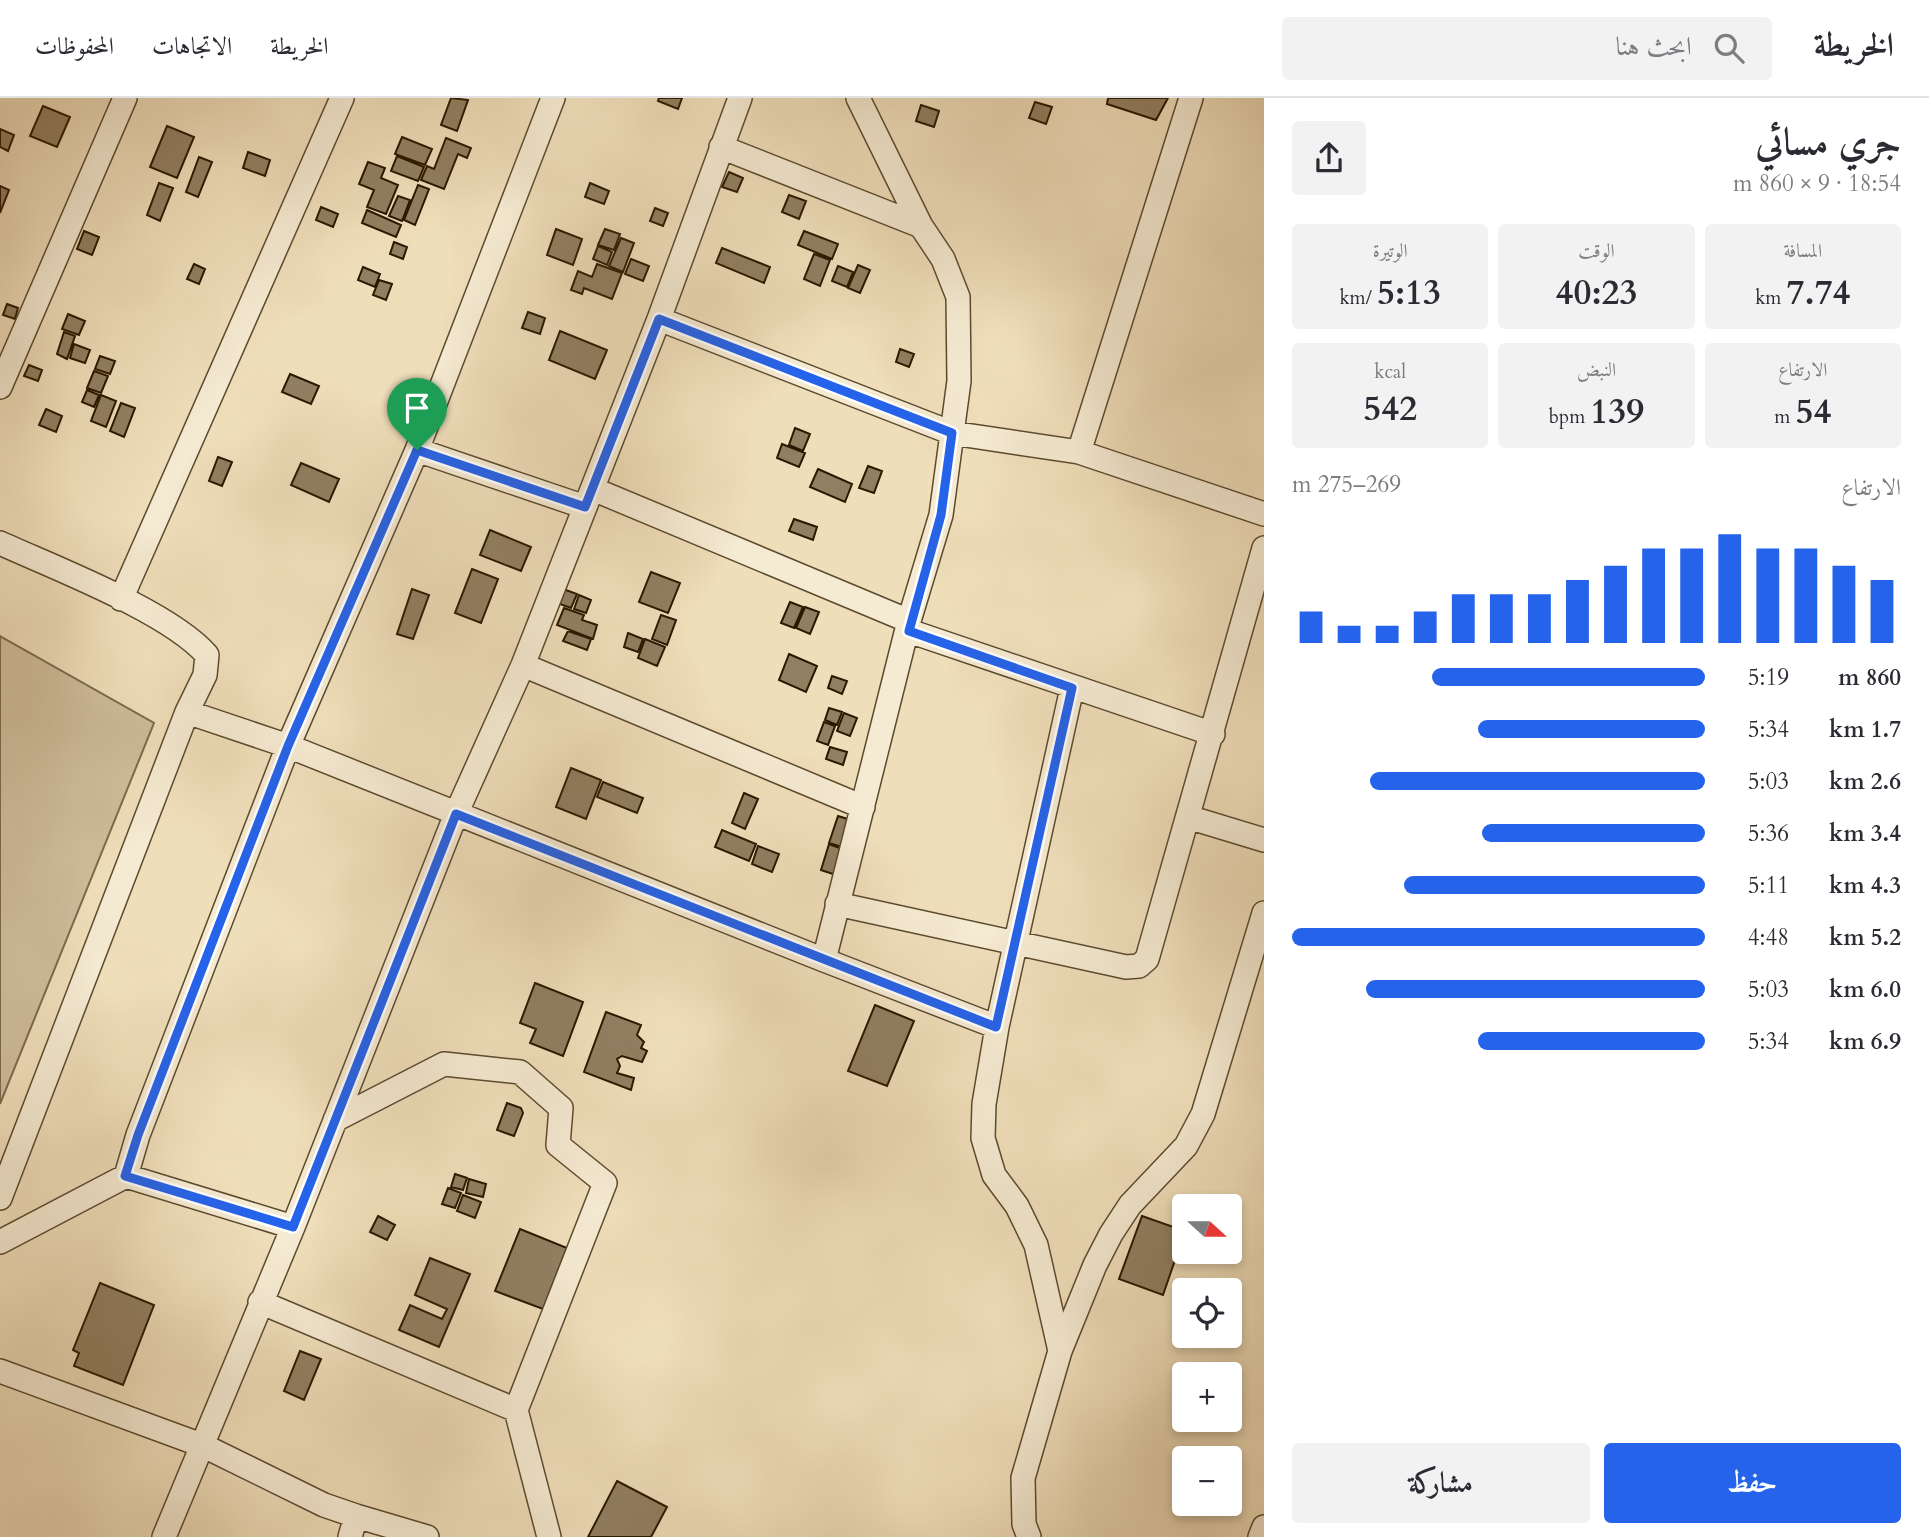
<!DOCTYPE html>
<html lang="ar">
<meta charset="utf-8">
<style>
:root{--surface:#fff;--page:#f2f2f3;--text:#2b2b33;--muted:#7c7c81;--line:#e1e1e2;--accent:#2563eb}
body{margin:0;font-family:Cardo,Amiri,serif;background:var(--page);color:var(--text);direction:rtl;height:100vh;display:flex;flex-direction:column;font-size:26px;white-space:nowrap}
*{box-sizing:border-box;margin:0}
p{font-size:23px;color:var(--muted)}
.icon{flex:none;width:38px;height:38px;fill:none;stroke:currentColor;stroke-width:2;stroke-linecap:round;stroke-linejoin:round}
.map{position:relative;flex:1;overflow:hidden;direction:ltr}
.drawer{display:flex;flex-direction:column;background:var(--surface);width:665px}
.drawer>*{flex:none}
.needle{width:46px;rotate:111deg}
.tools{position:absolute;left:1172px;top:1096px;display:grid;gap:14px}
.tools a{display:grid;place-items:center;width:70px;height:70px;border-radius:7px;background:var(--surface);box-shadow:0 4px 10px #0003;font-size:35px}
.pin{position:absolute;display:grid;place-items:center;width:60px;height:60px;color:#fff;margin:-72px -30px;border-radius:50% 50% 50% 0;rotate:-45deg;box-shadow:0 0 7px #0007}
.pin .icon{rotate:45deg}
.round{display:grid;place-items:center;flex:none;width:74px;height:74px;border-radius:7px;background:var(--page)}
.headline{display:flex;align-items:center;justify-content:space-between;height:119px;padding:0 28px}
h1{font-size:38px;font-weight:800;line-height:52px}
.metrics{display:grid;grid-template-columns:repeat(3,1fr);gap:10px;height:119px;padding:7px 28px}
.metrics div{display:grid;align-content:center;border-radius:7px;background:var(--page);text-align:center}
.metrics b{font-size:35px;font-weight:800}
.metrics small{font-size:19px;font-weight:400}
.metrics p{font-size:19px}
.chart{height:196px;padding:14px 28px}
.chart p{display:flex;justify-content:space-between}
.chart svg{width:100%;height:126px;margin-top:7px;stroke:var(--accent);stroke-width:6}
.button{display:flex;gap:14px;margin-top:auto;padding:14px 28px}
.button a{flex:1;height:80px;border-radius:7px;background:var(--accent);color:#fff;font-size:28px;font-weight:800;line-height:80px;text-align:center}
.button a+a{background:var(--page);color:var(--text)}
ul{padding:0 28px;list-style:none;font-size:23px}
li{display:grid;grid-template-columns:112px 84px 1fr;align-items:center;height:52px}
li i{height:18px;border-radius:9px;background:var(--accent)}
header{display:flex;align-items:center;gap:42px;box-sizing:border-box;height:98px;padding:0 35px;background:var(--surface);border-bottom:2px solid var(--line)}
header strong{font-size:33px}
nav{display:flex;gap:38px;margin-inline-start:auto;font-size:24px}
.search{width:490px;height:63px;background:var(--page);display:flex;align-items:center;gap:18px;box-sizing:border-box;padding:0 24px;border-radius:7px;color:var(--muted);font-size:26px}
main{display:flex;flex:1;min-height:0}
.map>svg:first-child{display:block}
.green{fill:#cebc9a;stroke:#7c6a4d;stroke-width:2}
.building{fill:#917f61;stroke:#2b1800;stroke-width:2}
.lines{fill:none;stroke-linecap:round;stroke-linejoin:round}
.street-casing{stroke:#5c4a2e;stroke-width:26}
.street{stroke:#f5ead2;stroke-width:23}
.route-casing{stroke:#fff;stroke-width:14}
.route{stroke:#2563eb;stroke-width:9}
</style>
<header>
<strong>الخريطة</strong>
<div class="search"><svg class="icon" aria-label="search" viewBox="0 0 24 24"><circle cx="10" cy="10" r="6"/><path d="M15 15l6 6"/></svg>ابحث هنا</div>
<nav><a>الخريطة</a><a>الاتجاهات</a><a>المحفوظات</a></nav>
</header>
<main>
<section class="drawer">
<div class="headline"><div><h1>جري مسائي</h1><p>18:54 · 9 × 860 m</p></div><a class="round"><svg class="icon" aria-label="share" viewBox="0 0 24 24"><path d="M12 15V3M7 8l5-5 5 5M5 13v7h14v-7"/></svg></a></div>
<div class="metrics">
<div><p>المسافة</p><b>7.74<small> km</small></b></div>
<div><p>الوقت</p><b>40:23</b></div>
<div><p>الوتيرة</p><b>5:13<small> /km</small></b></div>
</div>
<div class="metrics">
<div><p>الارتفاع</p><b>54<small> m</small></b></div>
<div><p>النبض</p><b>139<small> bpm</small></b></div>
<div><p>kcal</p><b>542</b></div>
</div>
<div class="chart"><p><span>الارتفاع</span>269–275 m</p>
<svg viewBox="0 0 160 44" preserveAspectRatio="none"><path d="M5 44V33M15 44V38M25 44V38M35 44V33M45 44V27M55 44V27M65 44V27M75 44V22M85 44V17M95 44V11M105 44V11M115 44V6M125 44V11M135 44V11M145 44V17M155 44V22"/></svg>
</div>
<ul>
<li><b>860 m</b>5:19<i style="width:66%"></i></li>
<li><b>1.7 km</b>5:34<i style="width:55%"></i></li>
<li><b>2.6 km</b>5:03<i style="width:81%"></i></li>
<li><b>3.4 km</b>5:36<i style="width:54%"></i></li>
<li><b>4.3 km</b>5:11<i style="width:73%"></i></li>
<li><b>5.2 km</b>4:48<i style="width:100%"></i></li>
<li><b>6.0 km</b>5:03<i style="width:82%"></i></li>
<li><b>6.9 km</b>5:34<i style="width:55%"></i></li>
</ul>
<div class="button"><a>حفظ</a><a>مشاركة</a></div>
</section>
<div class="map">
<svg width="1264" height="1439" viewBox="0 0 1264 1439">
<rect width="100%" height="100%" fill="#efdeba"/>
<filter id="stains"><feTurbulence type="fractalNoise" baseFrequency=".00286" numOctaves="4"/><feColorMatrix values="0 0 0 0 .2 0 0 0 0 .09 0 0 0 0 .02 0 0 0 .5 -.17"/></filter>
<radialGradient id="worn" r=".72"><stop offset=".6" stop-color="#630" stop-opacity="0"/><stop offset="1" stop-color="#630" stop-opacity=".3"/></radialGradient>
<!-- green -->
<path class="green" d="M0,538L154,625L0,1006Z"/>
<!-- building -->
<path class="building" d="M451,0L468,2L457,33L441,27Z
M659,0H682L678,11L658,3Z
M1108,0H1168L1156,22L1107,6Z
M1035,4L1052,9L1046,26L1029,20Z
M921,7L939,13L934,29L916,23Z
M43,8L70,19L57,49L30,38Z
M167,28L194,39L177,80L150,69Z
M0,31L14,37L8,53L0,49Z
M402,39L432,51L425,67L395,56Z
M446,40L471,50L467,60L458,56L444,91L421,82L427,68L434,71Z
M248,54L270,62L265,78L243,70Z
M397,58L424,69L418,83L391,73Z
M199,59L212,64L198,99L186,94Z
M368,64L385,70L381,80L398,87L386,116L367,109L374,92L359,86Z
M729,74L743,80L737,94L722,89Z
M159,85L173,90L160,123L147,117Z
M590,85L609,93L604,106L585,99Z
M418,87L429,91L415,127L404,122Z
M0,88L9,92L0,115Z
M789,97L806,103L799,121L782,114Z
M398,98L410,102L402,123L389,118Z
M321,109L338,116L333,129L316,122Z
M655,110L668,115L663,128L650,123Z
M367,112L401,127L396,139L362,125Z
M556,131L582,141L573,167L547,157Z
M605,131L620,136L614,152L598,147Z
M84,133L99,139L92,157L77,151Z
M804,133L838,146L832,161L798,147Z
M621,140L634,145L623,174L609,168Z
M394,144L407,149L403,161L390,156Z
M598,148L612,154L607,167L593,161Z
M722,150L770,169L764,185L716,165Z
M814,156L830,162L820,188L804,181Z
M631,161L649,168L643,183L625,176Z
M194,166L205,171L199,186L187,181Z
M597,166L622,175L612,201L584,190L582,196L571,192L578,173L592,179Z
M858,167L870,172L860,195L848,190Z
M838,168L853,174L847,189L832,183Z
M363,169L380,176L375,189L358,182Z
M379,182L392,186L386,202L373,197Z
M7,206L18,210L15,221L3,217Z
M528,214L545,220L540,236L522,230Z
M68,216L85,223L79,237L62,231Z
M560,233L607,252L595,281L549,262Z
M64,234L75,238L67,261L57,256Z
M74,246L90,252L85,265L70,260Z
M900,251L914,256L909,269L896,264Z
M100,258L115,263L110,276L95,271Z
M29,267L42,272L38,283L24,278Z
M94,273L108,278L101,295L87,290Z
M290,276L319,288L311,306L282,294Z
M87,292L99,297L94,309L82,304Z
M101,297L116,303L106,329L91,323Z
M121,305L135,310L124,339L110,333Z
M46,311L62,318L56,334L39,327Z
M795,330L810,336L803,353L789,347Z
M782,346L805,355L799,369L777,360Z
M218,359L232,364L222,388L209,383Z
M301,365L339,381L329,404L291,387Z
M868,368L882,373L874,395L859,390Z
M818,371L852,386L845,404L810,389Z
M794,421L817,429L813,442L789,433Z
M490,432L531,449L521,473L480,457Z
M472,471L498,481L481,525L455,515Z
M651,474L680,485L668,515L639,504Z
M412,491L429,497L413,541L397,536Z
M563,491L577,496L571,510L557,505Z
M579,497L591,502L586,515L574,511Z
M790,504L803,509L794,530L781,525Z
M805,509L819,514L810,536L796,530Z
M564,510L584,517L582,522L597,527L593,541L557,527Z
M661,517L676,522L667,547L652,541Z
M568,533L591,541L587,552L563,543Z
M628,535L643,541L638,554L624,549Z
M645,541L665,549L657,568L638,560Z
M789,556L817,568L806,594L779,582Z
M832,578L847,583L842,596L828,590Z
M829,610L842,614L837,627L825,622Z
M844,615L857,620L850,638L837,633Z
M824,624L835,628L828,647L817,643Z
M830,649L847,654L843,667L826,661Z
M571,670L601,682L586,721L556,709Z
M603,684L643,700L637,715L597,699Z
M744,695L758,701L745,731L732,725Z
M838,718L854,723L845,750L829,745Z
M722,732L756,746L749,763L715,749Z
M829,746L845,752L836,777L821,772Z
M758,748L779,756L772,774L752,766Z
M535,885L583,904L563,958L530,945L536,931L520,925Z
M875,907L914,923L887,988L848,973Z
M606,914L641,927L637,937L644,944L641,950L647,953L642,964L622,958L617,961L620,968L617,975L634,980L631,992L584,974Z
M507,1005L521,1010L523,1015L514,1038L497,1032Z
M455,1076L467,1080L463,1092L451,1089Z
M469,1081L486,1086L483,1099L466,1095Z
M448,1090L461,1095L455,1110L442,1106Z
M463,1097L481,1104L475,1120L457,1113Z
M378,1118L395,1127L387,1142L370,1134Z
M1142,1118L1185,1133L1163,1197L1119,1181Z
M520,1131L567,1150L543,1211L495,1193Z
M430,1160L470,1176L439,1249L399,1232L410,1207L442,1221L447,1211L415,1197Z
M100,1185L154,1207L123,1287L74,1268L79,1255L73,1252Z
M300,1253L321,1261L304,1302L284,1293Z
M617,1383L667,1409L651,1439H588Z"/>
<g class="lines">
<!-- street casing -->
<g class="street-casing">
<path id="street" d="M858,0L921,128L943,161L958,199L959,283L941,417L909,523L824,862L997,929L984,1006L983,1040L994,1077L1017,1108L1036,1147L1060,1253L1023,1380L1024,1426L1029,1439
M721,49L921,128
M659,221L952,335L1079,354L1264,416
M0,289L125,0
M417,352L585,409
M1079,354L1191,0
M593,391L909,523
M0,445C55,470 170,514 207,557L205,577L187,614L0,1100
M121,501L342,0
M909,533L1213,636
M523,567L863,709
M187,614L288,648L824,862
M1188,719L1264,742
M837,806L1126,869L1139,868L1147,861L1264,450
M997,929L1072,590
M335,1022L444,966L520,974L561,1010L558,1047L605,1085L516,1312
M126,1078L138,1037L288,648L417,352L553,0
M0,1144L126,1078L293,1129
M260,1204L516,1312L549,1439
M1060,1253L1095,1167L1111,1136L1130,1107L1186,1048L1203,1016L1264,815
M0,1273L204,1348L324,1407L356,1418L350,1439
M356,1418L427,1439
M164,1439L293,1129L456,716L523,567L659,221L740,0
M1260,1439L1264,1429"/>
</g>
<!-- street -->
<use href="#street" class="street"/>
</g>
<g class="lines">
<!-- route casing -->
<g class="route-casing">
<path id="route" d="M659,221L952,335L941,417L909,533L1072,590L996,929L456,716L293,1129L125,1078L138,1037L288,648L417,352L585,409Z"/>
</g>
<!-- route -->
<use href="#route" class="route"/>
</g>
<rect width="100%" height="100%" filter="url(#stains)"/>
<rect width="100%" height="100%" fill="url(#worn)"/>
</svg>
<div class="tools">
<a><svg class="needle" viewBox="-14 -14 28 28"><path d="M0-13l5 13h-10z" fill="#e53935"/><path d="M0 13l5-13h-10z" fill="#7c7c81"/></svg></a>
<a><svg class="icon" aria-label="locate" viewBox="0 0 24 24"><circle cx="12" cy="12" r="6"/><path d="M12 2v4M12 18v4M2 12h4M18 12h4"/></svg></a>
<a>+</a>
<a>−</a>
</div>
<div class="pin" style="left:417px;top:352px;background:#1e9e55"><svg class="icon" aria-label="arrive" viewBox="0 0 24 24"><path d="M6 21V4h12l-3 4 3 4H6"/></svg></div>
</div>
</main>
